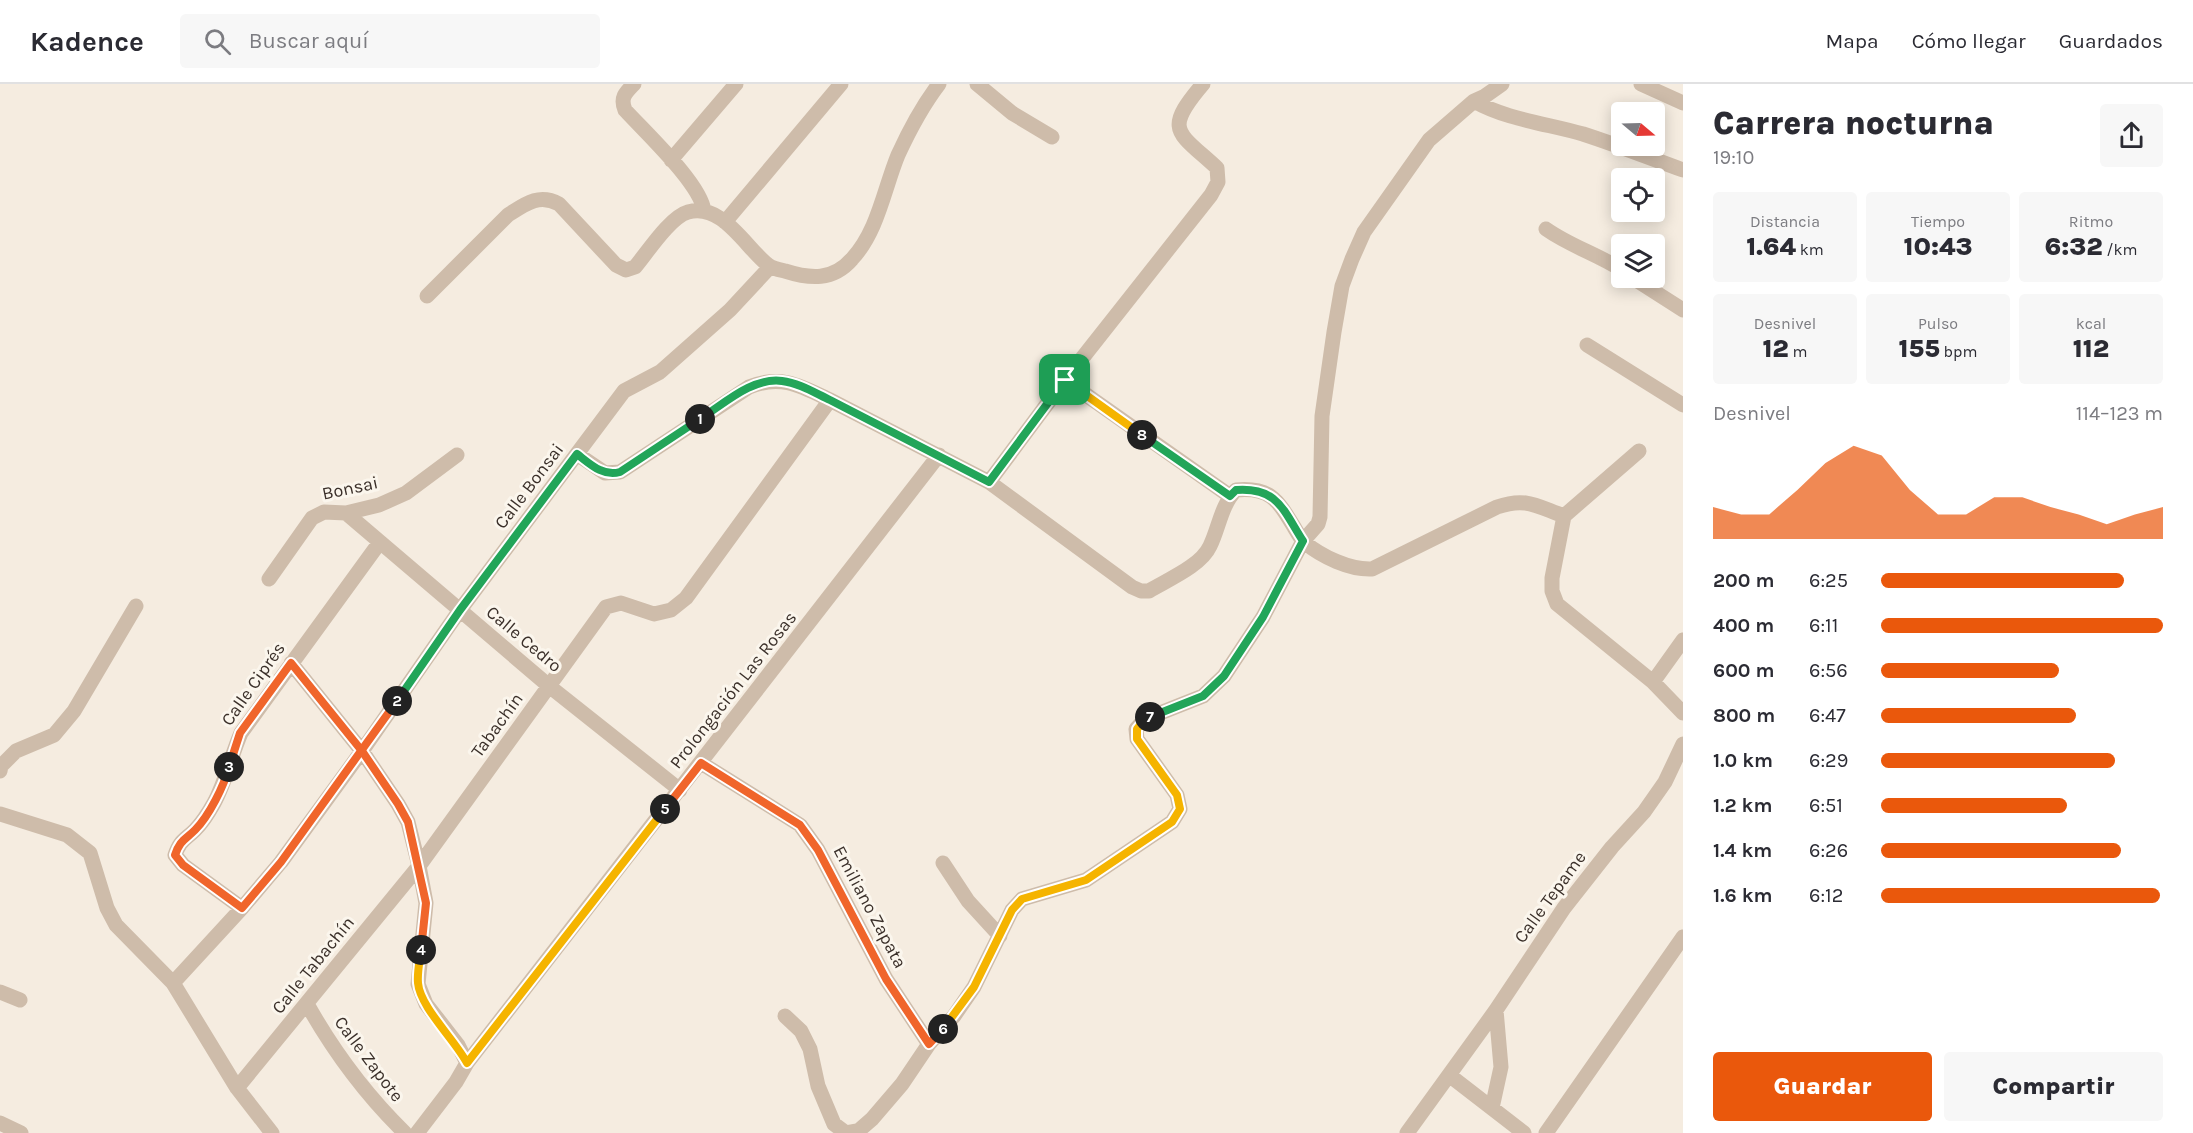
<!DOCTYPE html>
<html lang="es">
<meta charset="utf-8">
<style>
:root{--surface:#fff;--page:#f7f7f7;--text:#2b2b33;--muted:#7c7c81;--line:#e1e1e2;--accent:#ea580c}
body{margin:0;font-family:Karla,sans-serif;background:var(--page);color:var(--text);height:100vh;display:flex;flex-direction:column;font-size:22px;white-space:nowrap}
*{box-sizing:border-box;margin:0}
p{font-size:20px;color:var(--muted)}
.icon{flex:none;width:33px;height:33px;fill:none;stroke:currentColor;stroke-width:2;stroke-linecap:round;stroke-linejoin:round}
.map{position:relative;flex:1;overflow:hidden}
.panel{display:flex;flex-direction:column;background:var(--surface);width:510px}
.panel>*{flex:none}
.needle{width:39px;rotate:109deg}
.tools{position:absolute;left:1611px;top:18px;display:grid;gap:12px}
.tools a{display:grid;place-items:center;width:54px;height:54px;border-radius:6px;background:var(--surface);box-shadow:0 3px 15px #0003;font-size:30px}
.pin{position:absolute;display:grid;place-items:center;width:51px;height:51px;color:#fff;margin:-26px;border-radius:12px;box-shadow:0 3px 9px #0006}
.km{position:absolute;width:30px;height:30px;margin:-15px;border-radius:50%;background:#222;color:#fff;font-size:16px;line-height:30px;text-align:center}
.round{display:grid;place-items:center;flex:none;width:63px;height:63px;border-radius:6px;background:var(--page)}
.head{display:flex;align-items:center;justify-content:space-between;height:102px;padding:0 30px}
h1{font-size:33px;font-weight:800;line-height:45px}
.figures{display:grid;grid-template-columns:repeat(3,1fr);gap:9px;height:102px;padding:6px 30px}
.figures div{display:grid;align-content:center;border-radius:6px;background:var(--page);text-align:center}
.figures b{font-size:26px;font-weight:800}
.figures small{font-size:16px;font-weight:400}
.figures p{font-size:16px}
.chart{height:168px;padding:12px 30px}
.chart p{display:flex;justify-content:space-between}
.chart svg{width:100%;height:108px;margin-top:6px;fill:var(--accent);opacity:.7}
.button{display:flex;gap:12px;margin-top:auto;padding:12px 30px}
.button a{flex:1;height:69px;border-radius:6px;background:var(--accent);color:#fff;font-size:24px;font-weight:800;line-height:69px;text-align:center}
.button a+a{background:var(--page);color:var(--text)}
ul{padding:0 30px;list-style:none;font-size:20px}
li{display:grid;grid-template-columns:96px 72px 1fr;align-items:center;height:45px}
li i{height:15px;border-radius:8px;background:var(--accent)}
header{display:flex;align-items:center;gap:36px;box-sizing:border-box;height:84px;padding:0 30px;background:var(--surface);border-bottom:2px solid var(--line)}
header strong{font-size:28px}
nav{display:flex;gap:33px;margin-inline-start:auto;font-size:21px}
.search{width:420px;height:54px;background:var(--page);display:flex;align-items:center;gap:15px;box-sizing:border-box;padding:0 21px;border-radius:6px;color:var(--muted);font-size:22px}
main{display:flex;flex:1;min-height:0}
.map>svg:first-child{display:block}
.lines{fill:none;stroke-linecap:round;stroke-linejoin:round}
.street{stroke:#cebcaa;stroke-width:15}
.split-1-casing{stroke:#fff;stroke-width:12}
.split-2-casing{stroke:#fff;stroke-width:12}
.split-3-casing{stroke:#fff;stroke-width:12}
.split-4-casing{stroke:#fff;stroke-width:12}
.split-5-casing{stroke:#fff;stroke-width:12}
.split-6-casing{stroke:#fff;stroke-width:12}
.split-7-casing{stroke:#fff;stroke-width:12}
.split-8-casing{stroke:#fff;stroke-width:12}
.split-9-casing{stroke:#fff;stroke-width:12}
.split-1{stroke:#22a559;stroke-width:8}
.split-2{stroke:#22a559;stroke-width:8}
.split-3{stroke:#f0652b;stroke-width:8}
.split-4{stroke:#f0652b;stroke-width:8}
.split-5{stroke:#f5b400;stroke-width:8}
.split-6{stroke:#f0652b;stroke-width:8}
.split-7{stroke:#f5b400;stroke-width:8}
.split-8{stroke:#22a559;stroke-width:8}
.split-9{stroke:#f5b400;stroke-width:8}
.labels{text-anchor:middle;dominant-baseline:central;stroke-width:6;stroke-linejoin:round;paint-order:stroke}
.street-label{font-size:18px;fill:#3b302a;stroke:#fbf6ed}
</style>
<header>
<strong>Kadence</strong>
<div class="search"><svg class="icon" aria-label="search" viewBox="0 0 24 24"><circle cx="10" cy="10" r="6"/><path d="M15 15l6 6"/></svg>Buscar aquí</div>
<nav><a>Mapa</a><a>Cómo llegar</a><a>Guardados</a></nav>
</header>
<main>
<div class="map">
<svg width="1683" height="1049" viewBox="0 0 1683 1049">
<rect width="100%" height="100%" fill="#f5ece0"/>
<g class="lines">
<!-- street -->
<path class="street" d="M634,0C625,9 620,14 625,26C645,48 701,100 704,127
M977,0L1012,29L1052,53
M1641,0L1683,19
M1474,17C1505,35 1548,40 1583,50C1617,61 1650,74 1683,86
M671,76L736,0
M725,138L841,0
M1546,145C1570,162 1597,170 1622,186
M1633,194L1683,226
M427,212L508,131C525,120 539,109 559,120L616,181L626,186L635,183C647,169 670,133 688,128C722,118 746,164 768,181C773,185 780,186 785,187C810,195 833,197 852,175C878,147 884,105 898,71C909,47 923,21 939,0
M1587,261L1683,321
M1065,296L1230,412
M1639,367L1564,432L1552,494V507L1557,520L1653,598L1683,629
M577,370L605,389L620,388L749,303C781,290 801,302 830,316L989,398L1132,503L1141,507H1149C1167,496 1201,482 1210,462C1219,444 1221,421 1236,406C1270,403 1277,415 1294,443C1297,448 1300,454 1304,458C1322,473 1350,486 1372,485L1497,423C1526,413 1536,422 1564,432
M989,398L1065,296L1211,111L1218,98L1217,84C1177,47 1163,47 1203,0
M346,429L549,602L680,706
M269,495L312,434L324,428L346,429L379,421L406,409L457,371
M291,579L362,667L398,720L408,738L419,782L426,819L418,900L426,920L458,961L467,979L456,998L417,1049
M1653,598L1683,556
M701,679L800,741L818,766L886,895L929,960
M0,687L1,682L16,667L54,651L74,627L136,522
M0,730L67,751L90,769L107,824L116,841L173,899L237,1004L272,1049
M943,779L968,817L1000,852
M242,824L183,781L175,771C180,756 185,756 195,746C202,739 209,728 214,719C226,697 231,672 241,649L380,458
M173,899L242,824L281,778L362,667L460,526L624,307L660,288L730,226L770,183
M0,908L20,916
M307,920C334,968 366,1011 405,1049
M785,932L801,947L810,965L818,1002L834,1040L846,1049L857,1047
M467,979L939,371
M1449,991L1524,1049
M237,1004L419,782L606,523L621,519L654,530L671,526L686,514L830,316
M1492,1024L1501,983L1496,926
M0,1039L21,1049
M856,1049L872,1035L902,1000L929,960L954,932L974,903L1012,826L1022,815L1086,796L1172,738L1180,725L1177,711L1137,655L1136,645L1145,635L1203,612L1224,592L1263,533L1303,457L1318,440L1320,433L1322,332L1334,248L1342,202L1352,175L1364,148L1429,56L1474,17L1485,12L1502,0
M1407,1049L1496,926L1564,824L1612,763L1644,728L1665,698L1683,660
M1546,1049L1683,853"/>
</g>
<g class="lines">
<!-- split-1 casing -->
<g class="split-1-casing">
<path id="split-1" d="M700,335C724,320 752,293 782,297C799,299 815,309 830,316L989,398L1065,296"/>
</g>
<!-- split-2 casing -->
<g class="split-2-casing">
<path id="split-2" d="M397,617L460,526L577,370C590,380 603,393 620,388L700,335"/>
</g>
<!-- split-3 casing -->
<g class="split-3-casing">
<path id="split-3" d="M229,683C224,702 209,732 195,746C185,756 180,756 175,771L183,781L242,824L281,778L397,617"/>
</g>
<!-- split-4 casing -->
<g class="split-4-casing">
<path id="split-4" d="M229,683L240,649L291,579L362,667L398,720L408,738L426,819L421,866"/>
</g>
<!-- split-5 casing -->
<g class="split-5-casing">
<path id="split-5" d="M421,866C420,876 417,888 418,899C420,923 455,956 467,979L665,725"/>
</g>
<!-- split-6 casing -->
<g class="split-6-casing">
<path id="split-6" d="M665,725L701,679L800,741L818,766L886,895L929,960L943,945"/>
</g>
<!-- split-7 casing -->
<g class="split-7-casing">
<path id="split-7" d="M943,945L974,903L1012,826L1022,815L1086,796L1172,738L1180,725L1177,711L1137,655V645L1145,635L1150,633"/>
</g>
<!-- split-8 casing -->
<g class="split-8-casing">
<path id="split-8" d="M1142,351L1230,412L1236,406C1278,403 1283,426 1303,457L1263,533L1224,592L1203,612L1150,633"/>
</g>
<!-- split-9 casing -->
<g class="split-9-casing">
<path id="split-9" d="M1065,296L1142,351"/>
</g>
<!-- split-1 -->
<use href="#split-1" class="split-1"/>
<!-- split-2 -->
<use href="#split-2" class="split-2"/>
<!-- split-3 -->
<use href="#split-3" class="split-3"/>
<!-- split-4 -->
<use href="#split-4" class="split-4"/>
<!-- split-5 -->
<use href="#split-5" class="split-5"/>
<!-- split-6 -->
<use href="#split-6" class="split-6"/>
<!-- split-7 -->
<use href="#split-7" class="split-7"/>
<!-- split-8 -->
<use href="#split-8" class="split-8"/>
<!-- split-9 -->
<use href="#split-9" class="split-9"/>
</g>
<g class="labels">
<!-- street labels -->
<g class="street-label">
<text transform="translate(529 402) rotate(-53)">Calle Bonsai</text>
<text transform="translate(350 404) rotate(-12)">Bonsai</text>
<text transform="translate(524 555) rotate(40)">Calle Cedro</text>
<text transform="translate(253 600) rotate(-55)">Calle Ciprés</text>
<text transform="translate(733 606) rotate(-52)">Prolongación Las Rosas</text>
<text transform="translate(497 641) rotate(-54)">Tabachín</text>
<text transform="translate(1550 813) rotate(-54)">Calle Tepame</text>
<text transform="translate(870 823) rotate(62)">Emiliano Zapata</text>
<text transform="translate(313 881) rotate(-51)">Calle Tabachín</text>
<text transform="translate(369 975) rotate(53)">Calle Zapote</text>
</g>
</g>
</svg>
<div class="tools">
<a><svg class="needle" viewBox="-14 -14 28 28"><path d="M0-13l5 13h-10z" fill="#e53935"/><path d="M0 13l5-13h-10z" fill="#7c7c81"/></svg></a>
<a><svg class="icon" aria-label="locate" viewBox="0 0 24 24"><circle cx="12" cy="12" r="6"/><path d="M12 2v4M12 18v4M2 12h4M18 12h4"/></svg></a>
<a><svg class="icon" aria-label="layers" viewBox="0 0 24 24"><path d="M12 4l9 5-9 5-9-5zM3 14l9 5 9-5"/></svg></a>
</div>
<div class="pin" style="left:1065px;top:296px;background:#1e9e55"><svg class="icon" aria-label="arrive" viewBox="0 0 24 24"><path d="M6 21V4h12l-3 4 3 4H6"/></svg></div>
<b class="km" style="left:700px;top:335px">1</b>
<b class="km" style="left:397px;top:617px">2</b>
<b class="km" style="left:229px;top:683px">3</b>
<b class="km" style="left:421px;top:866px">4</b>
<b class="km" style="left:665px;top:725px">5</b>
<b class="km" style="left:943px;top:945px">6</b>
<b class="km" style="left:1150px;top:633px">7</b>
<b class="km" style="left:1142px;top:351px">8</b>
</div>
<section class="panel">
<div class="head"><div><h1>Carrera nocturna</h1><p>19:10</p></div><a class="round"><svg class="icon" aria-label="share" viewBox="0 0 24 24"><path d="M12 15V3M7 8l5-5 5 5M5 13v7h14v-7"/></svg></a></div>
<div class="figures">
<div><p>Distancia</p><b>1.64<small> km</small></b></div>
<div><p>Tiempo</p><b>10:43</b></div>
<div><p>Ritmo</p><b>6:32<small> /km</small></b></div>
</div>
<div class="figures">
<div><p>Desnivel</p><b>12<small> m</small></b></div>
<div><p>Pulso</p><b>155<small> bpm</small></b></div>
<div><p>kcal</p><b>112</b></div>
</div>
<div class="chart"><p><span>Desnivel</span>114–123 m</p>
<svg viewBox="0 0 160 44" preserveAspectRatio="none"><path d="M0 44V31L10 34L20 34L30 24L40 13L50 6L60 10L70 24L80 34L90 34L100 27L110 27L120 31L130 34L140 38L150 34L160 31V44z"/></svg>
</div>
<ul>
<li><b>200 m</b>6:25<i style="width:86%"></i></li>
<li><b>400 m</b>6:11<i style="width:100%"></i></li>
<li><b>600 m</b>6:56<i style="width:63%"></i></li>
<li><b>800 m</b>6:47<i style="width:69%"></i></li>
<li><b>1.0 km</b>6:29<i style="width:83%"></i></li>
<li><b>1.2 km</b>6:51<i style="width:66%"></i></li>
<li><b>1.4 km</b>6:26<i style="width:85%"></i></li>
<li><b>1.6 km</b>6:12<i style="width:99%"></i></li>
</ul>
<div class="button"><a>Guardar</a><a>Compartir</a></div>
</section>
</main>
